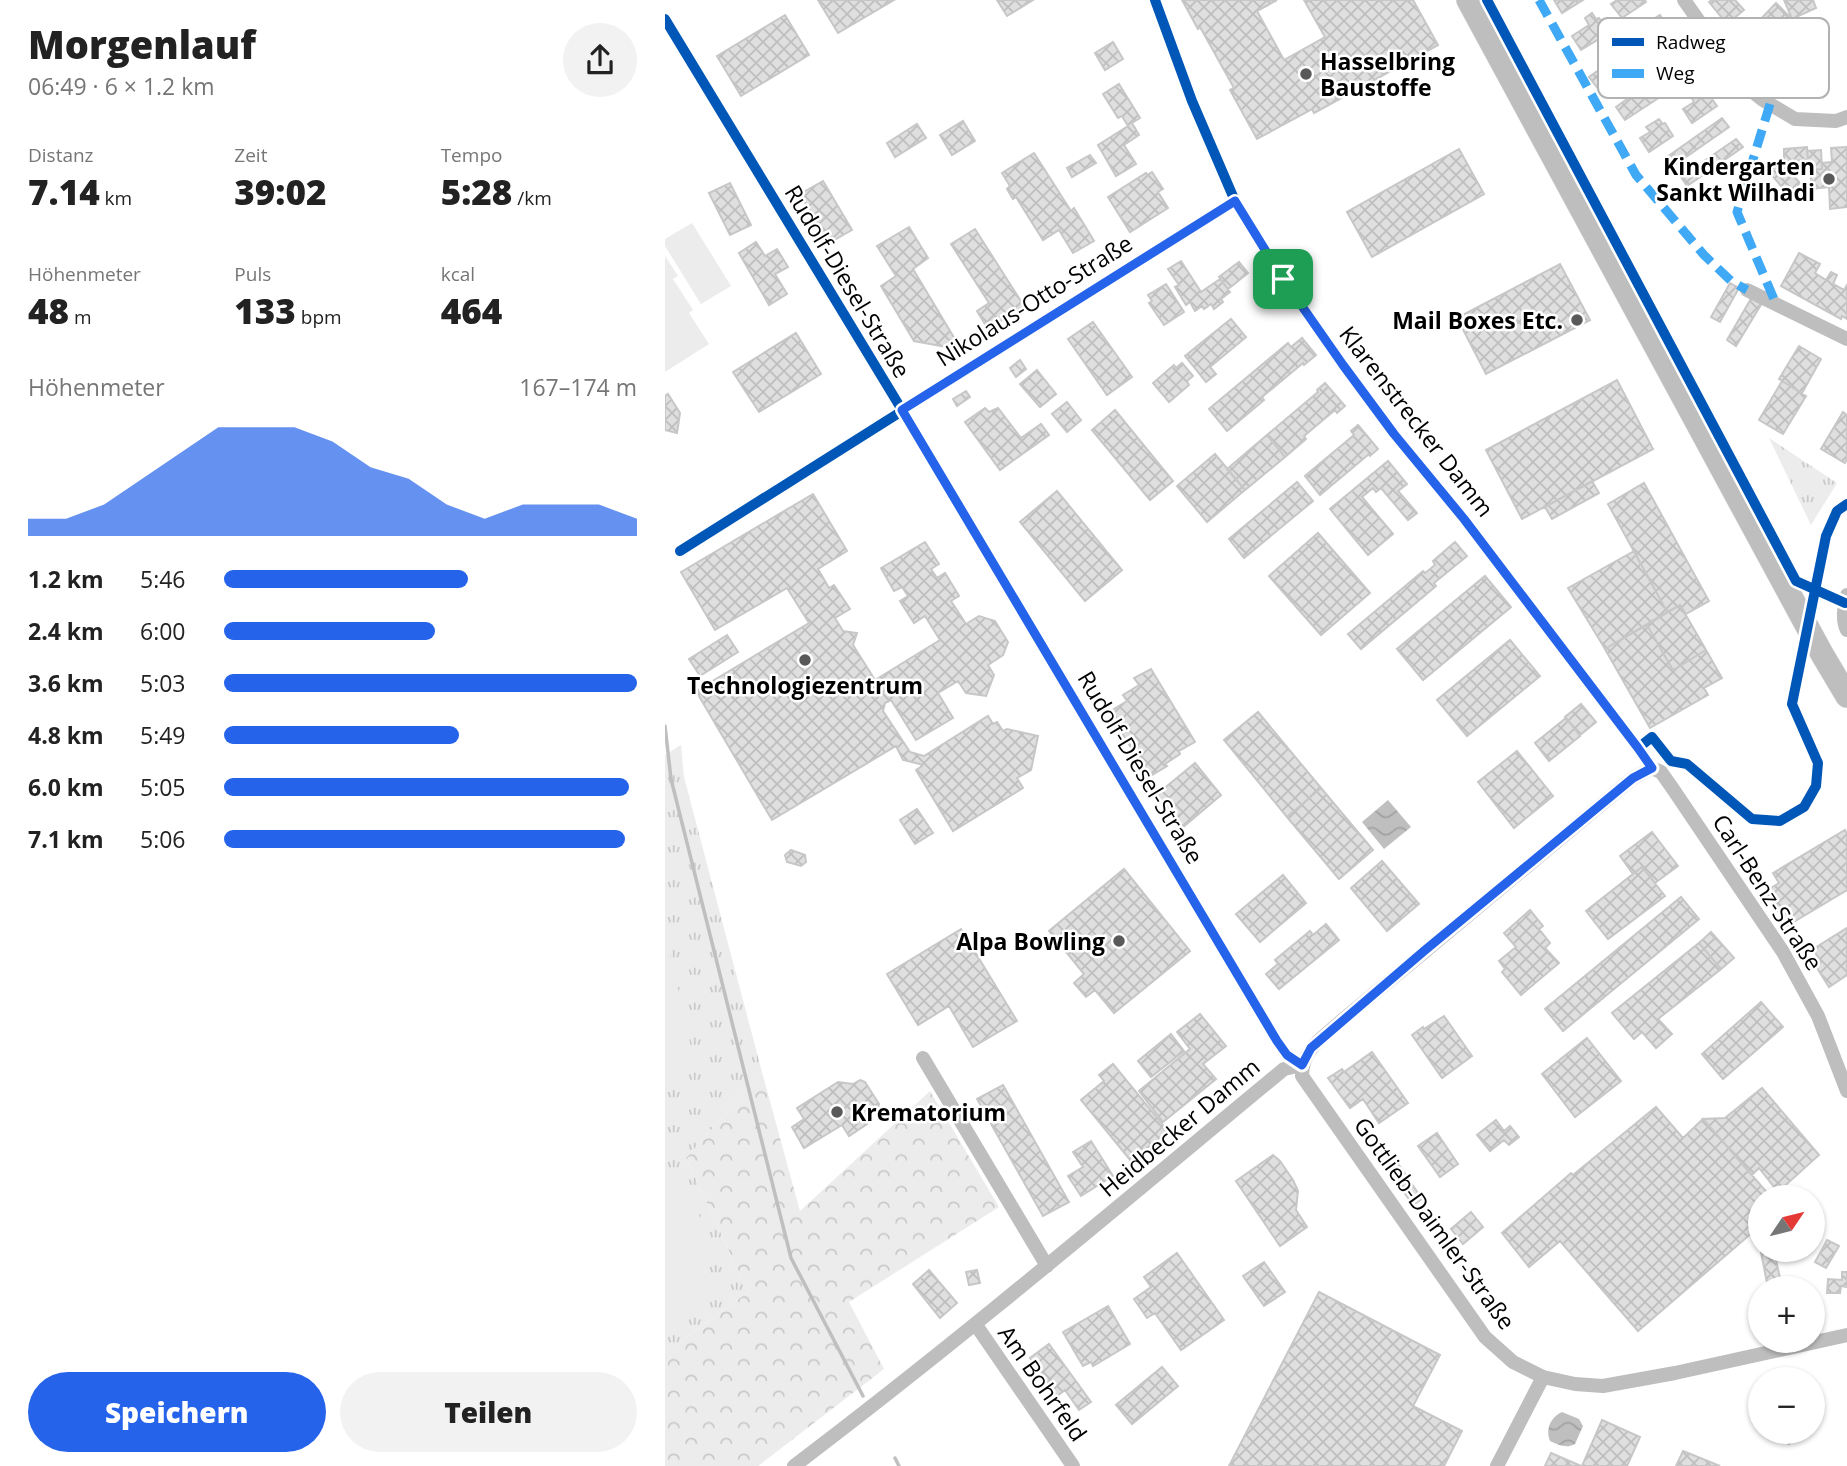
<!DOCTYPE html>
<html lang="de">
<meta charset="utf-8">
<style>
:root{--surface:#fff;--page:#f2f2f2;--text:#222;--muted:#767676;--accent:#2563eb}
body{margin:0;font-family:"Open Sans",sans-serif;background:var(--page);color:var(--text);height:100vh;display:flex;flex-direction:column;font-size:26px;white-space:nowrap}
*{box-sizing:border-box;margin:0}
p{font-size:23px;color:var(--muted)}
.icon{flex:none;width:38px;height:38px;fill:none;stroke:currentColor;stroke-width:2;stroke-linecap:round;stroke-linejoin:round}
.map{position:relative;flex:1;overflow:hidden}
.side{display:flex;flex-direction:column;background:var(--surface);width:665px}
.side>*{flex:none}
.needle{width:46px;rotate:55deg}
.fabs{position:absolute;left:1083px;top:1185px;display:grid;gap:14px}
.fabs a{display:grid;place-items:center;width:77px;height:77px;border-radius:50%;background:var(--surface);box-shadow:0 2px 5px #0004;font-size:35px}
.pin{position:absolute;display:grid;place-items:center;width:60px;height:60px;color:#fff;margin:-30px;border-radius:14px;box-shadow:0 4px 10px #0006}
.round{display:grid;place-items:center;flex:none;width:74px;height:74px;border-radius:37px;background:var(--page)}
.summary{display:flex;align-items:center;justify-content:space-between;height:119px;padding:0 28px}
h1{font-size:38px;font-weight:800;line-height:52px}
.metrics{display:grid;grid-template-columns:repeat(3,1fr);gap:10px;height:119px;padding:7px 28px}
.metrics div{display:grid;align-content:center}
.metrics b{font-size:35px;font-weight:800}
.metrics small{font-size:19px;font-weight:400}
.metrics p{font-size:19px}
.chart{height:196px;padding:14px 28px}
.chart p{display:flex;justify-content:space-between}
.chart svg{width:100%;height:126px;margin-top:7px;fill:var(--accent);opacity:.7}
.action{display:flex;gap:14px;margin-top:auto;padding:14px 28px}
.action a{flex:1;height:80px;border-radius:42px;background:var(--accent);color:#fff;font-size:28px;font-weight:800;line-height:80px;text-align:center}
.action a+a{background:var(--page);color:var(--text)}
ul{padding:0 28px;list-style:none;font-size:23px}
li{display:grid;grid-template-columns:112px 84px 1fr;align-items:center;height:52px}
li i{height:18px;border-radius:9px;background:var(--accent)}
main{display:flex;flex:1;min-height:0}
.map>svg:first-child{display:block}
.forest{fill:url(#forest-crowns)}
.park{fill:url(#park-tufts)}
.garden{fill:#ececec}
.water{fill:url(#water-waves)}
.lines{fill:none;stroke-linecap:round;stroke-linejoin:round}
.stream{stroke:#bfbfbf;stroke-width:3.5}
.building{fill:url(#building-cross-hatch);stroke:#c7c7c7;stroke-width:2}
.primary-casing{stroke:#dbdbdb;stroke-width:24}
.street{stroke:#bebebe;stroke-width:14}
.primary{stroke:#bebebe;stroke-width:23}
.quiet{stroke:#3fa9f5;stroke-width:9;stroke-dasharray:18 9;stroke-linecap:butt}
.cycleway-casing{stroke:#fff;stroke-width:15}
.cycleway{stroke:#0057b8;stroke-width:10}
.route-casing{stroke:#fff;stroke-width:14}
.route{stroke:#2563eb;stroke-width:9}
.poi-dot{fill:#595959;stroke:#fff;stroke-width:2.5}
.labels{text-anchor:middle;dominant-baseline:central;stroke-width:5;stroke-linejoin:round;paint-order:stroke}
.poi-label{font-size:23px;font-weight:bold;fill:#000;stroke:#fff;text-anchor:end}
.street-label{font-size:23px;fill:#000;stroke:#fff}
.key{fill:#fff;stroke:#b2b2b2;stroke-width:2}
.key-label{font-size:19px;fill:#000}
</style>
<main>
<section class="side">
<div class="summary"><div><h1>Morgenlauf</h1><p>06:49 · 6 × 1.2 km</p></div><a class="round"><svg class="icon" aria-label="share" viewBox="0 0 24 24"><path d="M12 15V3M7 8l5-5 5 5M5 13v7h14v-7"/></svg></a></div>
<div class="metrics">
<div><p>Distanz</p><b>7.14<small> km</small></b></div>
<div><p>Zeit</p><b>39:02</b></div>
<div><p>Tempo</p><b>5:28<small> /km</small></b></div>
</div>
<div class="metrics">
<div><p>Höhenmeter</p><b>48<small> m</small></b></div>
<div><p>Puls</p><b>133<small> bpm</small></b></div>
<div><p>kcal</p><b>464</b></div>
</div>
<div class="chart"><p><span>Höhenmeter</span>167–174 m</p>
<svg viewBox="0 0 160 44" preserveAspectRatio="none"><path d="M0 44V38L10 38L20 33L30 24L40 15L50 6L60 6L70 6L80 11L90 20L100 24L110 33L120 38L130 33L140 33L150 33L160 38V44z"/></svg>
</div>
<ul>
<li><b>1.2 km</b>5:46<i style="width:59%"></i></li>
<li><b>2.4 km</b>6:00<i style="width:51%"></i></li>
<li><b>3.6 km</b>5:03<i style="width:100%"></i></li>
<li><b>4.8 km</b>5:49<i style="width:57%"></i></li>
<li><b>6.0 km</b>5:05<i style="width:98%"></i></li>
<li><b>7.1 km</b>5:06<i style="width:97%"></i></li>
</ul>
<div class="action"><a>Speichern</a><a>Teilen</a></div>
</section>
<div class="map">
<svg width="1182" height="1466" viewBox="0 0 1182 1466">
<defs>
<pattern id="forest-crowns" width="20" height="18" patternUnits="userSpaceOnUse" patternTransform="scale(1.75)"><rect width="20" height="18" fill="#ececec"/><path d="M2 6a3 3 0 1 1 6 0M12 15a3 3 0 1 1 6 0" fill="none" stroke="#c9c9c9"/></pattern>
<pattern id="park-tufts" width="24" height="20" patternUnits="userSpaceOnUse" patternTransform="scale(1.75)"><rect width="24" height="20" fill="#ececec"/><path d="M3 7l-1-3M5 7V3M7 7l1-3M15 17l-1-3M17 17v-4M19 17l1-3" fill="none" stroke="#c9c9c9"/></pattern>
<pattern id="water-waves" width="16" height="10" patternUnits="userSpaceOnUse" patternTransform="scale(1.75)"><rect width="16" height="10" fill="#bfbfbf"/><path d="M0 5q4-4 8 0t8 0" fill="none" stroke="#a2a2a2"/></pattern>
<pattern id="building-cross-hatch" width="8" height="8" patternUnits="userSpaceOnUse" patternTransform="scale(1.75)"><rect width="8" height="8" fill="#dfdfdf"/><path d="M0 0l8 8M0 8l8-8" fill="none" stroke="#bebebe"/></pattern>
</defs>
<rect width="100%" height="100%" fill="#fff"/>
<!-- forest -->
<path class="forest" d="M97,1072L135,1211L265,1091L334,1207L184,1302L219,1369L93,1466H0V1353L83,1292L21,1158Z"/>
<!-- park -->
<path class="park" d="M1104,438L1172,483L1146,525Z
M16,745L19,777L97,1072L21,1158L83,1292L0,1353V755Z"/>
<!-- garden -->
<path class="garden" d="M27,223L66,286L36,304L0,246V239Z
M0,256L13,276L8,279L28,310L24,313L44,344L0,372Z
M0,931L29,1061L0,1068Z
M0,1176C7,1181 16,1187 21,1194C45,1225 55,1275 23,1305C16,1311 7,1315 0,1320Z"/>
<!-- water -->
<path class="water" d="M723,800L746,827L719,849L697,822Z
M897,1412L914,1419L918,1426L910,1444C901,1449 894,1445 885,1441C880,1429 886,1417 897,1412Z"/>
<g class="lines">
<!-- stream -->
<path class="stream" d="M0,726L6,779L126,1258L198,1396
M230,1458L234,1466"/>
</g>
<!-- building -->
<path class="building" d="M153,0H229L173,33Z
M332,0H368L342,16Z
M517,0H612L592,11L619,60L660,37L639,0H748L773,45L649,113L647,109L592,139L565,90L569,88L535,27L533,29Z
M889,0H918L897,13Z
M952,0H980L981,2L957,18L946,4Z
M1047,0H1070L1079,10L1062,24L1044,2Z
M1119,0H1148L1151,8L1127,19Z
M1111,3L1127,19L1107,38L1092,23Z
M927,13L931,19L934,18L944,33L916,50L907,36L924,25L920,18Z
M120,15L144,55L76,96L52,56Z
M995,15L1004,29L991,38L996,45L985,53L970,31Z
M448,42L458,59L440,70L430,53Z
M949,48L964,69L934,90L924,77L945,62L939,55Z
M972,81L976,88L982,84L992,99L960,120L951,107L969,94L964,86Z
M454,84L475,118L467,123L474,135L459,145L471,164L451,176L433,145L463,126L457,116L453,118L438,94Z
M1037,89L1040,93L1042,92L1052,106L1027,123L1018,109L1029,102L1026,97Z
M1057,118L1064,127L1008,166L1002,157Z
M994,119L998,124L1000,123L1008,136L984,152L975,138L985,132L981,127Z
M298,121L310,141L287,155L275,135Z
M252,124L261,138L230,157L222,143Z
M1071,139L1078,147L1022,186L1016,177Z
M1142,147L1143,160L1119,162V149Z
M1182,147V207L1165,209L1164,187L1147,189L1145,170L1157,169V163L1167,162L1166,148Z
M794,149L819,194L707,257L682,212Z
M1156,150L1157,169L1138,170L1129,176L1122,168V161L1143,160L1142,151Z
M369,153L406,211L409,208L429,241L408,253L394,230L378,240L351,197L348,199L342,189L345,186L337,173Z
M425,155L431,163L407,177L402,168Z
M1116,162L1135,183L1123,194L1104,172Z
M487,172L498,189L493,192L503,208L465,232L443,197L481,173L482,175Z
M158,181L187,230L164,243L135,194Z
M65,183L86,225L65,235L44,193Z
M244,227L263,258L248,269L291,341L281,347L249,341L216,286L231,276L212,246Z
M310,229L359,306L323,329L312,311L324,303L286,244Z
M91,242L100,256L112,249L123,267L110,274L122,294L104,305L74,253Z
M1134,253L1155,264L1150,273L1161,280L1166,272L1172,275L1168,284L1179,290L1182,285V319L1177,316L1176,319L1116,286Z
M516,261L536,292L555,279L565,292L556,299L558,302L549,309L546,304L539,309L537,306L530,311L525,302L521,305L510,287L514,285L503,269Z
M574,262L583,273L563,289L554,277Z
M895,264L925,320L821,374L792,318Z
M1065,283L1074,288L1055,322L1046,317Z
M501,284L519,312L499,325L484,303L487,301L483,295Z
M1087,297L1097,303L1071,346L1062,340Z
M566,319L581,337L545,367L551,374L541,382L520,356Z
M428,322L467,377L442,395L403,339Z
M131,333L156,374L94,412L68,372Z
M637,338L651,355L639,365L638,363L597,397L599,400L562,431L544,409L623,343L626,347Z
M1134,346L1156,359L1137,393L1114,379Z
M355,360L361,369L351,377L345,368Z
M517,363L528,376L522,381L524,385L504,402L488,383L509,365L511,368Z
M372,370L391,394L375,407L355,384Z
M952,380L988,449L857,519L821,450Z
M1117,381L1141,396L1118,434L1094,420Z
M660,383L680,406L672,413L670,410L639,436L641,439L620,457L602,435L653,392L652,390Z
M301,391L305,397L292,406L288,399Z
M3,394L15,413L12,433L0,430V396Z
M402,402L416,420L402,432L387,414Z
M320,408L324,412L333,408L356,438L376,424L384,435L335,470L300,422Z
M450,410L508,481L485,500L427,430Z
M1178,412L1182,415V459L1180,463L1156,449Z
M693,425L713,449L705,456L704,454L655,495L640,476L689,435L686,431Z
M602,435L620,457L580,490L562,469Z
M550,454L580,490L542,522L512,486Z
M723,461L742,484L733,491L752,513L743,520L716,488L711,492L708,488L697,497L728,534L703,555L665,509Z
M927,481L934,493L887,519L880,507Z
M632,482L648,501L579,558L564,539Z
M979,483L1044,601L1021,614L1015,605L1002,612L943,504Z
M392,491L457,570L420,601L355,522Z
M148,494L182,551L153,569L164,588L169,585L185,609L170,618L178,631L192,633L188,645L210,680L275,640L260,616L249,623L235,601L243,596L237,587L229,591L216,568L260,542L274,564L266,569L272,578L280,573L294,596L286,601L301,624L314,616L330,621L343,642L338,655L323,665L329,675L321,696L301,693L293,681L273,693L288,718L251,740L226,700L220,703L218,711L245,752L259,756L323,716L328,724L332,722L338,731L342,729L373,736L366,770L352,778L358,788L288,831L251,770L257,766L255,764L238,760L231,746L107,820L31,691L144,623L122,588L50,630L16,572Z
M653,533L705,593L656,635L604,576Z
M790,542L802,556L769,583L771,586L696,649L683,634L758,571L760,573L770,565L768,561Z
M969,551L1002,612L940,649L903,588Z
M820,576L846,607L758,680L732,649Z
M1015,605L1041,650L1008,670L982,625Z
M982,625L1008,670L1041,650L1057,678L1039,688L1043,695L985,728L940,649Z
M62,635L73,652L35,676L24,659Z
M845,640L875,676L802,736L772,700Z
M486,669L530,742L514,751L515,754L500,764L502,766L484,777L444,712L462,701L458,695L474,685L469,678Z
M916,704L931,722L915,735L900,717Z
M593,712L656,788L622,817L559,740Z
M901,718L915,736L884,761L870,743Z
M852,751L888,796L849,828L813,782Z
M530,763L556,795L517,828L490,796Z
M656,788L708,850L674,879L622,817Z
M252,809L268,833L250,844L235,820Z
M1180,830L1182,834V890L1122,926L1101,891L1114,883L1108,873Z
M987,832L1013,866L990,883L977,867L968,874L955,856Z
M126,850L140,855L141,862L136,866L122,862L120,855Z
M717,861L754,904L722,931L686,888Z
M977,867L1000,896L943,939L921,911Z
M459,869L525,951L449,1013L430,990L421,997L409,983L419,974L384,931Z
M618,875L641,903L595,942L571,914Z
M1016,897L1034,919L898,1031L880,1009Z
M865,910L878,926L874,929L885,943L880,948L894,963L856,995L837,972L840,969L834,961L851,947L839,933Z
M661,924L674,940L614,989L601,974L613,964L610,960L645,931L648,935Z
M1182,928V975L1164,987L1150,965L1156,962L1148,949Z
M296,929L352,1021L308,1047L284,1006L253,1025L222,974Z
M1046,932L1069,958L1056,969L1034,943Z
M1034,943L1056,969L993,1019L1007,1034L991,1048L977,1032L969,1039L947,1013Z
M1096,1002L1118,1027L1058,1079L1037,1054Z
M535,1014L561,1046L538,1064L551,1079L498,1122L474,1091L525,1049L512,1032Z
M779,1016L807,1056L777,1078L747,1035L758,1027L759,1029Z
M506,1034L519,1051L486,1077L473,1061Z
M922,1038L956,1081L910,1117L877,1074Z
M707,1052L743,1103L714,1123L698,1099L685,1108L663,1078L677,1069L679,1072Z
M448,1064L503,1131L466,1161L416,1100L439,1081L434,1075Z
M195,1080L200,1082L214,1104L213,1110L205,1115L202,1124L184,1136L177,1125L139,1148L127,1127L139,1119L132,1108L173,1082L188,1084Z
M338,1085L404,1202L378,1216L312,1099Z
M1097,1088L1154,1155L1113,1192L1094,1168L1087,1175L1038,1119L1060,1118Z
M991,1107L1018,1138L1038,1119L1106,1197H1096V1225L973,1331L895,1241L864,1267L837,1233L906,1173L908,1175Z
M831,1120L839,1131L845,1126L854,1137L844,1145L839,1140L825,1151L812,1135Z
M772,1133L793,1164L775,1177L753,1146Z
M426,1141L448,1176L416,1196L403,1176L418,1167L408,1152Z
M608,1155L615,1161L628,1180L633,1191L631,1210L642,1227L615,1246L571,1181Z
M730,1159L757,1199L748,1205L720,1165Z
M806,1212L818,1227L798,1244L786,1229Z
M1162,1240L1174,1246L1161,1268L1150,1262Z
M1095,1247L1096,1250H1109L1117,1288H1103Z
M512,1253L559,1320L516,1350L490,1313L482,1318L469,1299L486,1287L479,1277Z
M599,1262L620,1292L599,1306L578,1276Z
M264,1270L292,1303L275,1318L248,1284Z
M312,1270L315,1283L304,1285L301,1272Z
M1177,1272H1182V1287L1176,1286L1175,1293H1162L1163,1279L1177,1280Z
M654,1292L775,1355L748,1406L797,1431L779,1466H564Z
M443,1306L465,1344L428,1366L426,1362L418,1366L398,1332Z
M384,1344L426,1402L414,1410L400,1390L392,1396L365,1358Z
M497,1367L513,1386L467,1424L451,1405Z
M937,1420L975,1437L962,1466H917Z
M1102,1432H1130L1124,1444L1101,1434Z
M1018,1451L1055,1466H1011Z
M886,1453L916,1466H880Z"/>
<g class="lines">
<!-- primary casing -->
<g class="primary-casing">
<path id="primary" d="M803,0L1157,654L1182,696"/>
</g>
<!-- street -->
<path class="street" d="M490,0L527,101L570,201L618,279L672,358L729,434L790,507L973,748L987,768
M1019,0L1079,85L1098,100L1130,119L1171,121L1182,117
M0,19L237,410L612,1041L622,1055L637,1065
M1082,290L1182,339
M15,551L570,201
M1182,595C1179,605 1177,621 1182,630
M987,768L968,778L674,1023C656,1039 637,1050 637,1076L820,1337L848,1362L878,1377L910,1384L938,1386L1010,1373L1182,1335
M987,768L996,772L1008,789L1118,952L1153,1016L1182,1091
M258,1058L382,1266
M311,1325L408,1466
M129,1466C297,1339 457,1203 619,1069L637,1065
M832,1466L878,1377"/>
<!-- primary -->
<use href="#primary" class="primary"/>
<!-- quiet -->
<path class="quiet" d="M874,0L971,175L1039,255L1066,281L1082,290
M1105,104L1072,212L1111,304"/>
<!-- cycleway casing -->
<g class="cycleway-casing">
<path id="cycleway" d="M490,0L527,101L570,201L618,279L672,358L729,434L790,507L973,748L987,768
M822,0L1131,581L1180,603
M0,19L237,410L612,1041L622,1055L637,1065
M15,551L570,201
M973,748L987,737L1006,761L1022,764L1087,819L1115,821L1139,807L1151,786L1153,763L1127,704L1161,536L1172,511L1182,504"/>
</g>
<!-- cycleway -->
<use href="#cycleway" class="cycleway"/>
</g>
<g class="lines">
<!-- route casing -->
<g class="route-casing">
<path id="route" d="M570,201L618,279L678,365L729,434L799,519L973,748L987,768L968,778L759,951L646,1048L637,1065L622,1055L612,1041L237,410Z"/>
</g>
<!-- route -->
<use href="#route" class="route"/>
</g>
<!-- markers -->
<g class="poi-dot">
<circle cx="641" cy="74" r="7"/>
<circle cx="1164" cy="179" r="7"/>
<circle cx="912" cy="320" r="7"/>
<circle cx="140" cy="660" r="7"/>
<circle cx="454" cy="941" r="7"/>
<circle cx="172" cy="1112" r="7"/>
</g>
<g class="labels">
<!-- poi labels -->
<g class="poi-label">
<text x="655" y="61" text-anchor="start">Hasselbring<tspan x="655" dy="26">Baustoffe</tspan></text>
<text x="1150" y="166">Kindergarten<tspan x="1150" dy="26">Sankt Wilhadi</tspan></text>
<text x="898" y="320">Mail Boxes Etc.</text>
<text x="140" y="685" text-anchor="middle">Technologiezentrum</text>
<text x="440" y="941">Alpa Bowling</text>
<text x="186" y="1112" text-anchor="start">Krematorium</text>
</g>
<!-- street labels -->
<g class="street-label">
<text transform="translate(183 281) rotate(59)">Rudolf-Diesel-Straße</text>
<text transform="translate(369 300) rotate(-32)">Nikolaus-Otto-Straße</text>
<text transform="translate(752 421) rotate(52)">Klarenstrecker Damm</text>
<text transform="translate(476 767) rotate(59)">Rudolf-Diesel-Straße</text>
<text transform="translate(1103 892) rotate(57)">Carl-Benz-Straße</text>
<text transform="translate(514 1127) rotate(-40)">Heidbecker Damm</text>
<text transform="translate(770 1223) rotate(54)">Gottlieb-Daimler-Straße</text>
<text transform="translate(378 1383) rotate(55)">Am Bohrfeld</text>
</g>
</g>
<!-- legend -->
<rect x="933" y="18" width="231" height="80" rx="10" class="key"/>
<rect x="947" y="38" width="32" height="8" fill="#0057b8"/>
<rect x="947" y="69" width="32" height="9" fill="#3fa9f5"/>
<g class="key-label">
<text x="991" y="49">Radweg</text>
<text x="991" y="80">Weg</text>
</g>
</svg>
<div class="fabs">
<a><svg class="needle" viewBox="-14 -14 28 28"><path d="M0-13l5 13h-10z" fill="#e53935"/><path d="M0 13l5-13h-10z" fill="#767676"/></svg></a>
<a>+</a>
<a>−</a>
</div>
<div class="pin" style="left:618px;top:279px;background:#1e9e55"><svg class="icon" aria-label="arrive" viewBox="0 0 24 24"><path d="M6 21V4h12l-3 4 3 4H6"/></svg></div>
</div>
</main>
